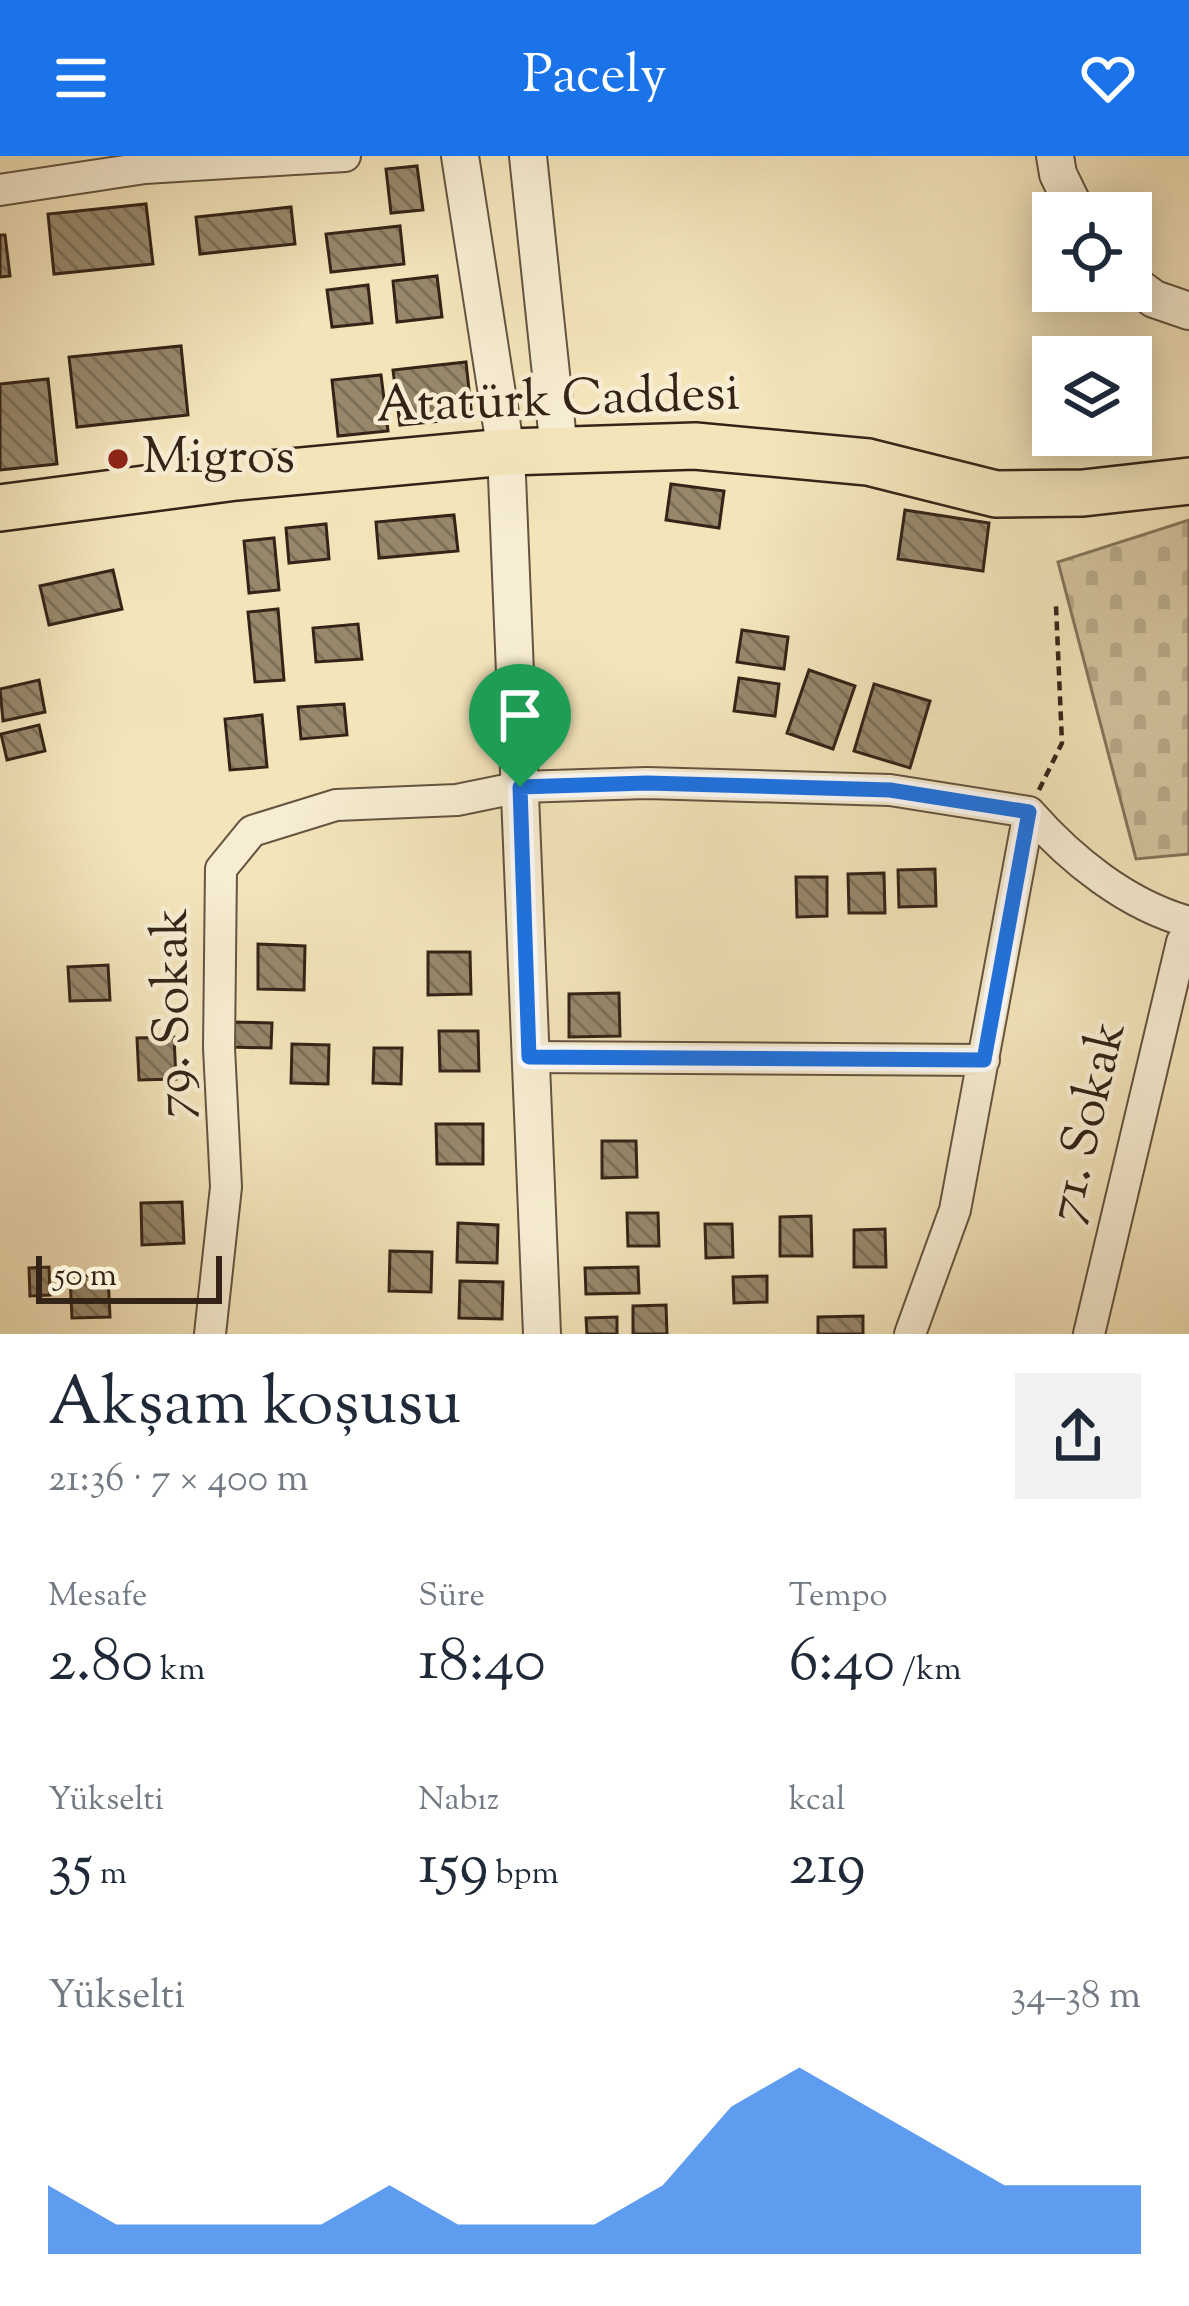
<!DOCTYPE html>
<html lang="tr">
<meta charset="utf-8">
<style>
:root{--surface:#fff;--page:#f2f2f3;--text:#1f2937;--muted:#747a83;--accent:#1a73e8}
body{margin:0;font-family:"Sorts Mill Goudy",serif;background:var(--page);color:var(--text);height:100vh;display:flex;flex-direction:column;font-size:45px;white-space:nowrap}
*{box-sizing:border-box;margin:0}
p{font-size:39px;color:var(--muted)}
.icon{flex:none;width:66px;height:66px;fill:none;stroke:currentColor;stroke-width:2;stroke-linecap:round;stroke-linejoin:round}
.map{position:relative;height:1178px;overflow:hidden}
.details{display:flex;flex-direction:column;background:var(--surface);flex:1}
.details>*{flex:none}
.tools{position:absolute;left:1032px;top:36px;display:grid;gap:24px}
.tools a{display:grid;place-items:center;width:120px;height:120px;border-radius:0px;background:var(--surface);box-shadow:0 6px 30px #0003;font-size:60px}
.scale{position:absolute;left:36px;bottom:30px;width:186px;box-sizing:border-box;padding-left:12px;border:6px solid #342417;border-top:0;font-size:33px;line-height:42px;white-space:nowrap;color:#342417;-webkit-text-stroke:9px #f7edd2;paint-order:stroke}
.pin{position:absolute;display:grid;place-items:center;width:102px;height:102px;color:#fff;margin:-123px -51px;border-radius:50% 50% 50% 0;rotate:-45deg;box-shadow:0 0 12px #0007}
.pin .icon{rotate:45deg}
.round{display:grid;place-items:center;flex:none;width:126px;height:126px;border-radius:0px;background:var(--page)}
.summary{display:flex;align-items:center;justify-content:space-between;height:204px;padding:0 48px}
h1{font-size:66px;font-weight:600;line-height:90px}
.figures{display:grid;grid-template-columns:repeat(3,1fr);gap:18px;height:204px;padding:12px 48px}
.figures div{display:grid;align-content:center}
.figures b{font-size:60px;font-weight:600}
.figures small{font-size:33px;font-weight:400}
.figures p{font-size:33px}
.chart{height:336px;padding:24px 48px}
.chart p{display:flex;justify-content:space-between}
.chart svg{width:100%;height:216px;margin-top:12px;fill:var(--accent);opacity:.7}
header{display:flex;justify-content:space-between;align-items:center;height:156px;padding:0 48px;background:var(--accent);color:#fff;font-size:54px;font-weight:600}
.map>svg:first-child{display:block}
.cemetery{fill:url(#cemetery-stones);stroke:#84745a;stroke-width:3}
.building{fill:url(#building-back-hatch);stroke:#342417;stroke-width:3}
.lines{fill:none;stroke-linecap:round;stroke-linejoin:round}
.minor-casing{stroke:#645440;stroke-width:34}
.tertiary-casing{stroke:#645440;stroke-width:40}
.primary-casing{stroke:#342417;stroke-width:50}
.path{stroke:#342417;stroke-width:4.5;stroke-dasharray:9 6;stroke-linecap:butt}
.minor{stroke:#f7edd2;stroke-width:30}
.tertiary{stroke:#f7edd2;stroke-width:36}
.primary{stroke:#f3e4ba;stroke-width:45}
.route-casing{stroke:#fff;stroke-width:24}
.route{stroke:#1a73e8;stroke-width:15}
.poi-dot{fill:#8f2418;stroke:#f7edd2;stroke-width:4.5}
.labels{text-anchor:middle;dominant-baseline:central;stroke-width:9;stroke-linejoin:round;paint-order:stroke}
.street-label{font-size:51px;fill:#342417;stroke:#f7edd2}
.poi-label{font-size:51px;fill:#342417;stroke:#f7edd2;text-anchor:start}
</style>
<header><svg class="icon" aria-label="menu" viewBox="0 0 24 24"><path d="M4 6h16M4 12h16M4 18h16"/></svg>Pacely<svg class="icon" aria-label="heart" viewBox="0 0 24 24"><path d="M12 20l-8-8c-3-5 5-10 8-4 3-6 11-1 8 4z"/></svg></header>
<div class="map">
<svg width="1189" height="1178" viewBox="0 0 1189 1178">
<defs>
<pattern id="cemetery-stones" width="16" height="16" patternUnits="userSpaceOnUse" patternTransform="scale(3)"><rect width="16" height="16" fill="#d3c39e"/><path d="M2 7V4a2 2 0 0 1 4 0v3zM10 15v-3a2 2 0 0 1 4 0v3z" fill="#b6a787"/></pattern>
<pattern id="building-back-hatch" width="6" height="6" patternUnits="userSpaceOnUse" patternTransform="scale(3)"><rect width="6" height="6" fill="#97886c"/><path d="M-1 5l2 2M0 0l6 6M5-1l2 2" fill="none" stroke="#7c6f58"/></pattern>
</defs>
<rect width="100%" height="100%" fill="#f3e4ba"/>
<filter id="stains"><feTurbulence type="fractalNoise" baseFrequency=".00167" numOctaves="4"/><feColorMatrix values="0 0 0 0 .2 0 0 0 0 .09 0 0 0 0 .02 0 0 0 .5 -.17"/></filter>
<radialGradient id="worn" r=".72"><stop offset=".6" stop-color="#630" stop-opacity="0"/><stop offset="1" stop-color="#630" stop-opacity=".3"/></radialGradient>
<!-- cemetery -->
<path class="cemetery" d="M1189,364V698L1136,703L1058,406Z"/>
<!-- building -->
<path class="building" d="M417,10L423,54L391,57L386,13Z
M146,48L153,108L54,118L48,58Z
M291,51L295,88L200,98L196,61Z
M400,70L404,108L331,116L326,78Z
M0,79H5L10,120L0,121Z
M437,120L442,161L397,166L393,125Z
M368,129L372,167L332,171L327,134Z
M181,190L188,259L77,271L69,201Z
M466,206L472,262L400,269L393,214Z
M381,219L388,275L338,280L332,224Z
M48,223L57,308L0,314V228Z
M671,328L724,335L719,372L666,364Z
M905,354L989,367L983,415L898,403Z
M454,359L458,395L379,402L376,366Z
M326,368L329,403L289,407L286,372Z
M274,382L279,434L249,437L244,385Z
M113,414L122,453L49,469L40,430Z
M278,453L284,524L255,526L248,456Z
M358,468L362,503L316,506L313,472Z
M742,474L788,481L784,513L737,506Z
M809,514L855,530L833,593L787,577Z
M739,522L779,528L775,560L734,555Z
M39,524L45,556L3,565L0,533Z
M874,528L930,545L910,612L854,595Z
M344,548L347,579L301,583L298,551Z
M262,559L267,611L230,614L225,563Z
M39,569L45,595L7,604L1,578Z
M935,713L936,750L899,751L898,714Z
M884,717L885,757H849L848,718Z
M796,721H827V760L797,761Z
M258,788L305,790L304,834L258,833Z
M428,796H470L471,838L428,839Z
M108,809L110,844L70,845L68,811Z
M619,837L620,880L569,881V838Z
M230,866L272,867L271,892L230,891Z
M439,875H478L479,915H440Z
M174,881L176,923L139,924L137,882Z
M292,888L329,889L328,928L291,927Z
M374,892H402L401,928L373,927Z
M436,968H483V1008H437Z
M602,985H636L637,1021L602,1022Z
M182,1046L184,1087L142,1089L141,1047Z
M627,1057H658L659,1090H628Z
M811,1060L812,1100H780V1061Z
M458,1067L498,1069L497,1107L457,1106Z
M705,1068H732L733,1101L706,1102Z
M885,1073L886,1111H854V1074Z
M390,1095L432,1096L431,1136L389,1135Z
M49,1111L50,1139L30,1140L29,1112Z
M638,1111L639,1137L586,1138L585,1112Z
M108,1119L110,1161L72,1162L70,1120Z
M767,1120V1146L734,1147L733,1121Z
M460,1125L503,1126L502,1163L459,1162Z
M666,1149L667,1178H633V1150Z
M863,1160V1178H818V1161Z
M617,1161V1178H587L586,1162Z"/>
<g class="lines">
<!-- minor casing -->
<g class="minor-casing">
<path id="minor" d="M0,34L145,12L345,0
M529,901L984,904
M210,1178L226,1031L219,892L221,713L252,675L336,649L457,644L520,631L647,627L890,634L1029,656C1071,704 1127,749 1189,766
M910,1178L955,1054L1029,656
M1089,1178L1182,786L1189,781"/>
</g>
<!-- tertiary casing -->
<g class="tertiary-casing">
<path id="tertiary" d="M460,0L506,296L542,1178
M528,0L559,294
M1055,0L1058,18L1077,57
M1131,126L1154,143L1189,155"/>
</g>
<!-- primary casing -->
<g class="primary-casing">
<path id="primary" d="M0,352L236,321L506,296L695,290L868,306L996,338L1083,337L1189,325"/>
</g>
<!-- path -->
<path class="path" d="M1039,634L1062,587L1056,450"/>
<!-- minor -->
<use href="#minor" class="minor"/>
<!-- tertiary -->
<use href="#tertiary" class="tertiary"/>
<!-- primary -->
<use href="#primary" class="primary"/>
</g>
<g class="lines">
<!-- route casing -->
<g class="route-casing">
<path id="route" d="M647,627L890,634L1029,656L984,904L529,901L520,631Z"/>
</g>
<!-- route -->
<use href="#route" class="route"/>
</g>
<!-- markers -->
<circle class="poi-dot" cx="118" cy="303" r="12"/>
<g class="labels">
<!-- street labels -->
<g class="street-label">
<text transform="translate(558 246) rotate(-2)">Atatürk Caddesi</text>
<text transform="translate(175 857) rotate(-91)">79. Sokak</text>
<text transform="translate(1089 966) rotate(-77)">71. Sokak</text>
</g>
<!-- poi labels -->
<g class="poi-label">
<text x="142" y="303">Migros</text>
</g>
</g>
<rect width="100%" height="100%" filter="url(#stains)"/>
<rect width="100%" height="100%" fill="url(#worn)"/>
</svg>
<div class="tools">
<a><svg class="icon" aria-label="locate" viewBox="0 0 24 24"><circle cx="12" cy="12" r="6"/><path d="M12 2v4M12 18v4M2 12h4M18 12h4"/></svg></a>
<a><svg class="icon" aria-label="layers" viewBox="0 0 24 24"><path d="M12 4l9 5-9 5-9-5zM3 14l9 5 9-5"/></svg></a>
</div>
<div class="scale">50 m</div>
<div class="pin" style="left:520px;top:631px;background:#1e9e55"><svg class="icon" aria-label="arrive" viewBox="0 0 24 24"><path d="M6 21V4h12l-3 4 3 4H6"/></svg></div>
</div>
<section class="details">
<div class="summary"><div><h1>Akşam koşusu</h1><p>21:36 · 7 × 400 m</p></div><a class="round"><svg class="icon" aria-label="share" viewBox="0 0 24 24"><path d="M12 15V3M7 8l5-5 5 5M5 13v7h14v-7"/></svg></a></div>
<div class="figures">
<div><p>Mesafe</p><b>2.80<small> km</small></b></div>
<div><p>Süre</p><b>18:40</b></div>
<div><p>Tempo</p><b>6:40<small> /km</small></b></div>
</div>
<div class="figures">
<div><p>Yükselti</p><b>35<small> m</small></b></div>
<div><p>Nabız</p><b>159<small> bpm</small></b></div>
<div><p>kcal</p><b>219</b></div>
</div>
<div class="chart"><p><span>Yükselti</span>34–38 m</p>
<svg viewBox="0 0 160 44" preserveAspectRatio="none"><path d="M0 44V30L10 38L20 38L30 38L40 38L50 30L60 38L70 38L80 38L90 30L100 14L110 6L120 14L130 22L140 30L150 30L160 30V44z"/></svg>
</div>
</section>
